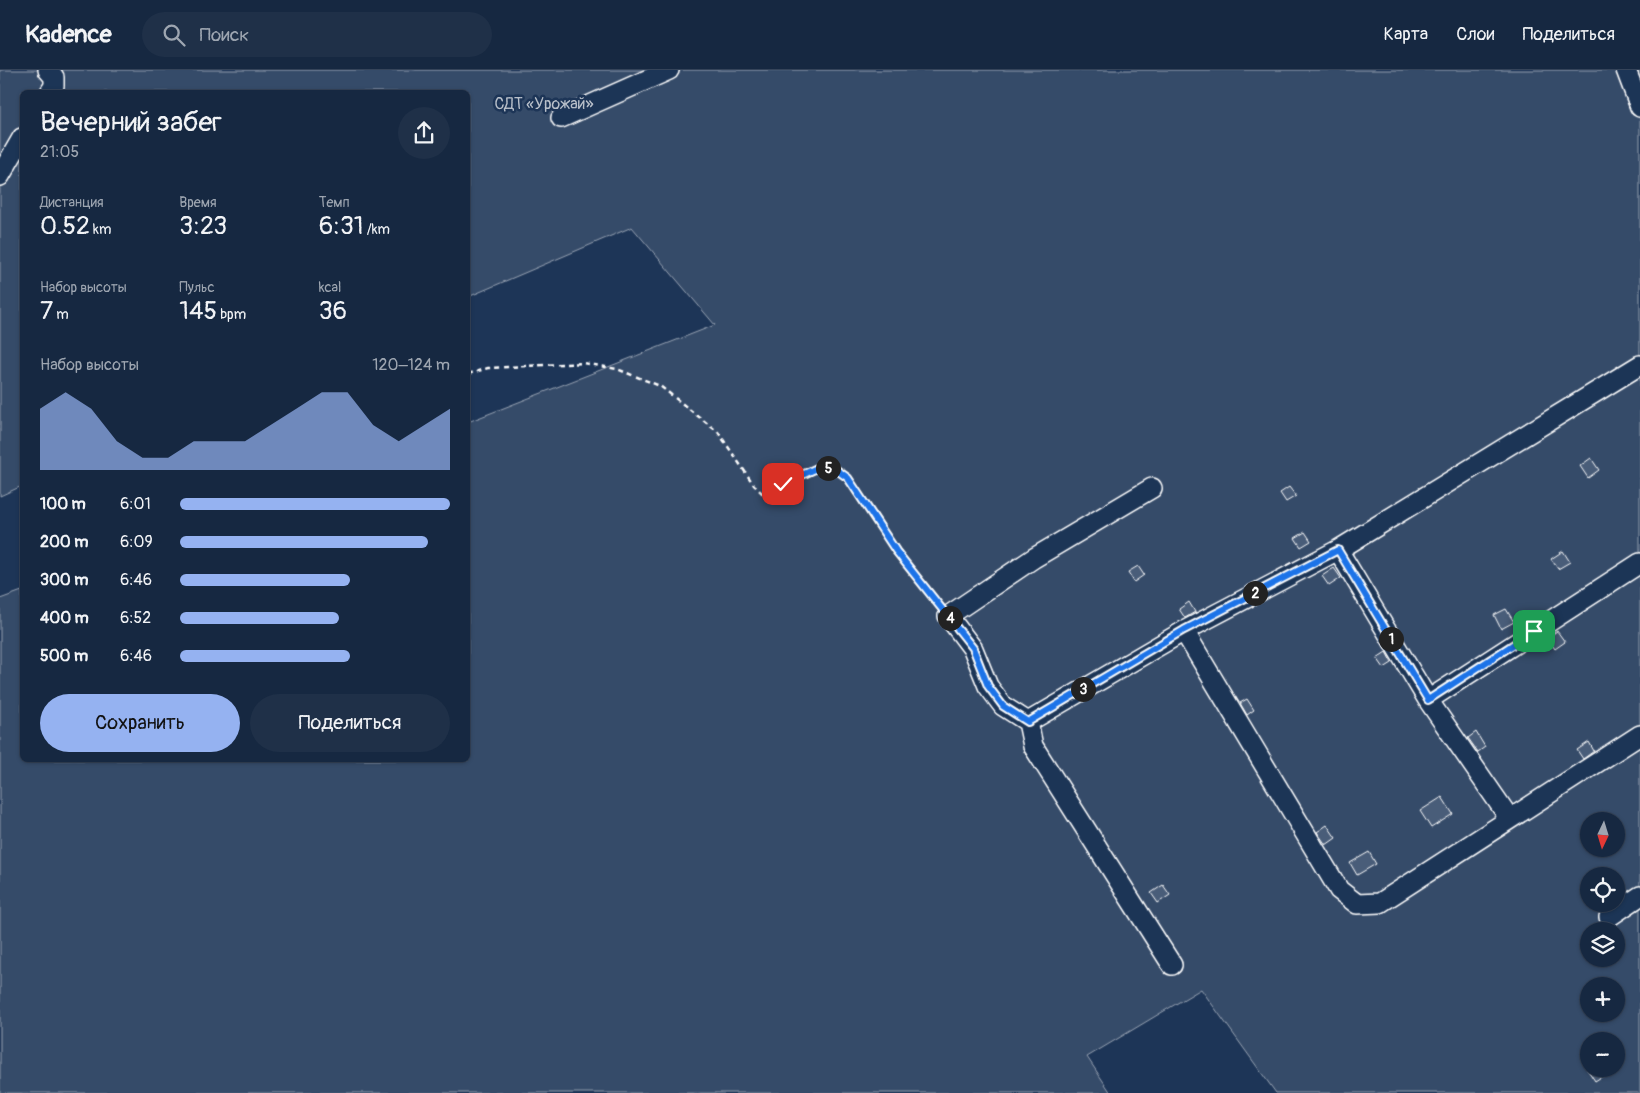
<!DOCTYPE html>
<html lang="ru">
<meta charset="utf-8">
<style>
:root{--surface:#162841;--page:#1f3048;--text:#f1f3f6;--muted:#9ea6b1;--line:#35445a;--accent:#95b2f1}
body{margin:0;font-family:Pangolin,sans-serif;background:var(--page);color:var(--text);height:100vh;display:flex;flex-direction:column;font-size:19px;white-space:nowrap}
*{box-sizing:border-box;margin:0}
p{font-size:16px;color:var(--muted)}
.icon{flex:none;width:28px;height:28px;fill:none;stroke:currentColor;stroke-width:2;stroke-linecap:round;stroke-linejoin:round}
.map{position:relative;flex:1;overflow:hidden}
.details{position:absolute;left:20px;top:20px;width:450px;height:672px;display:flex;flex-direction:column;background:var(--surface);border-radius:8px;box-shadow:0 1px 4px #0004,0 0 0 1px var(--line)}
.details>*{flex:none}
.needle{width:32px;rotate:184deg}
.controls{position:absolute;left:1580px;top:742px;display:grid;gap:10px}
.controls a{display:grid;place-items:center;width:45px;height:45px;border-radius:50%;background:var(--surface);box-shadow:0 1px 4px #0004,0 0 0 1px var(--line);font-size:25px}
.pin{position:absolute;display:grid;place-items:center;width:42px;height:42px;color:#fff;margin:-21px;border-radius:10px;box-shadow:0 2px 8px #0006}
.km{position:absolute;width:25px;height:25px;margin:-12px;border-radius:50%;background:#222;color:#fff;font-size:14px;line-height:25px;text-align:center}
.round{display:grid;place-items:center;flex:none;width:52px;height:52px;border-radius:26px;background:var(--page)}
.headline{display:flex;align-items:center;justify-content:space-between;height:85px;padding:0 20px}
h1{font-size:28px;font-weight:600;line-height:38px}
.stats{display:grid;grid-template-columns:repeat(3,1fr);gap:8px;height:85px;padding:5px 20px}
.stats div{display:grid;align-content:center}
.stats b{font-size:25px;font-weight:600}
.stats small{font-size:14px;font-weight:400}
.stats p{font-size:14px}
.chart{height:140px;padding:10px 20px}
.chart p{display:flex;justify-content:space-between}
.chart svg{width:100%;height:90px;margin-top:5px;fill:var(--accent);opacity:.7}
.cta{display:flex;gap:10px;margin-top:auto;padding:10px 20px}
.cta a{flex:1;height:58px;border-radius:30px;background:var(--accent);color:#111;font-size:20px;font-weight:600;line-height:58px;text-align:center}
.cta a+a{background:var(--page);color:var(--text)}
ul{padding:0 20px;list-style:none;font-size:16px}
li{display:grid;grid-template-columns:80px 60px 1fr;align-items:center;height:38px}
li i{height:12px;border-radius:6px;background:var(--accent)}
header{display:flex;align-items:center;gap:30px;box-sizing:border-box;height:70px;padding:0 25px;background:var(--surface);border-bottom:1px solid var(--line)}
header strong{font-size:24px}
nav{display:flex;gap:28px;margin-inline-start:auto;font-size:18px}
.search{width:350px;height:45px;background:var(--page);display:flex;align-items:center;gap:12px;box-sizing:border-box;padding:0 18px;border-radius:28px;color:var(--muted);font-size:19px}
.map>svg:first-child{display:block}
.green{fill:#364b69;stroke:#9aa5b4;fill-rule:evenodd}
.building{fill:#4a5d79;stroke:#fff}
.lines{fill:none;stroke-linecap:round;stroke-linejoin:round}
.minor-casing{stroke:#fff;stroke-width:22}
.path{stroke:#fff;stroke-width:2.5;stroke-dasharray:5 4;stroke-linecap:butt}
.minor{stroke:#1d3557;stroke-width:19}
.route-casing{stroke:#fff;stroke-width:10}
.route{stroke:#1a73e8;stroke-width:6}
.labels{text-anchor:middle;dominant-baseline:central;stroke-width:5;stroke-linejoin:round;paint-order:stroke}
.park-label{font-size:16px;fill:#b9c0ca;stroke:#1d3557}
</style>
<header>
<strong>Kadence</strong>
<div class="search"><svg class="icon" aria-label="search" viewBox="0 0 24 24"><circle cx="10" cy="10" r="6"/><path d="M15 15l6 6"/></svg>Поиск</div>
<nav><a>Карта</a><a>Слои</a><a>Поделиться</a></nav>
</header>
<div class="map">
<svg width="1640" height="1023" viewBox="0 0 1640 1023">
<rect width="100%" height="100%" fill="#1d3557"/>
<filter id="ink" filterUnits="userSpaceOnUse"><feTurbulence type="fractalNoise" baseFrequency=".02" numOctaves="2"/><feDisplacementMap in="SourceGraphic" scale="10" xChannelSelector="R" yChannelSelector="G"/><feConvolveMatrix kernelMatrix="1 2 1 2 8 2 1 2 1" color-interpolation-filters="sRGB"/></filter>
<g filter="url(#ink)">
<!-- green -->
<path class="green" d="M0,0H1640V1023H1276L1201,919L1087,987L1111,1023H0V529L22,521V690H468V352L715,255L632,157L468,227V22H22V416L0,426ZM1589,751H1616V779H1589ZM1589,806H1616V834H1589ZM1589,861H1616V889H1589ZM1589,916H1616V944H1589ZM1589,971H1616V999H1589Z"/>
<!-- building -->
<path class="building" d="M1591,388L1599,400L1588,408L1580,396Z
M1289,417L1296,426L1286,432L1280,423Z
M1305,462L1311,471L1301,477L1295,468Z
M1563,481L1570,492L1558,499L1551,489Z
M1138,496L1144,505L1134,512L1128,502Z
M1334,498L1341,508L1329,516L1322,506Z
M1189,532L1195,542L1185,548L1179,539Z
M1506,539L1514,552L1501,559L1494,545Z
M1557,561L1565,572L1555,579L1547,568Z
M1386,582L1392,593L1384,598L1377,588Z
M1247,629L1254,640L1247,645L1240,633Z
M1476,662L1485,677L1478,682L1468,668Z
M1589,672L1594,681L1583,689L1577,680Z
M1442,727L1453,744L1431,758L1420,741Z
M1327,755L1336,768L1326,775L1317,762Z
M1369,782L1376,794L1357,805L1350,793Z
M1163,815L1170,825L1158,833L1151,823Z
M1587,999H1614L1595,1011Z"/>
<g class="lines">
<!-- minor casing -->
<g class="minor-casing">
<path id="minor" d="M48,0L54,7V16L50,22
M1626,0L1640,37
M561,48L669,0
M0,106L22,68
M1152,418L1034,488L948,546L973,579L988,616L1003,636L1028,652L1184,561L1338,480L1640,295
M1338,480L1428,630L1510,749
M1184,561L1339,820L1357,834L1380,833L1640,665
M1428,630L1640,493
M1028,652L1033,676L1172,895
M1609,847L1640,826"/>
</g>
<!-- path -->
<path class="path" d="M468,304L488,298L583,293L617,299L660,316L718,362L754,415L764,425L817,398H834L848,408L896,481L940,535"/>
<!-- minor -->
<use href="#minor" class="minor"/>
</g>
</g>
<g class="lines" filter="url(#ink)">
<!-- route casing -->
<g class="route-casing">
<path id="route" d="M783,414L817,398H834L848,408L896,481L973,578L988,616L1003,636L1028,652L1184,560L1338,480L1428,630L1534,561"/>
</g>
<!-- route -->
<use href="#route" class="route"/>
</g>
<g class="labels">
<!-- park labels -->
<g class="park-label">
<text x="544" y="34">СДТ «Урожай»</text>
</g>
</g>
</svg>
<div class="controls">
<a><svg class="needle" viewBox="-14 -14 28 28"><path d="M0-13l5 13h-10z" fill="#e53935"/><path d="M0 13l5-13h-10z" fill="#9ea6b1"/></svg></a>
<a><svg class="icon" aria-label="locate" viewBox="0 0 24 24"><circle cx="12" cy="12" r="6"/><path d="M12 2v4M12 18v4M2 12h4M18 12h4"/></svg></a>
<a><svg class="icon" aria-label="layers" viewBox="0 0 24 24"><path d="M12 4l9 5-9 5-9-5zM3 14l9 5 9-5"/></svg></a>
<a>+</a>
<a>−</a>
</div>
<div class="pin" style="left:1534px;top:561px;background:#1e9e55"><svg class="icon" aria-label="arrive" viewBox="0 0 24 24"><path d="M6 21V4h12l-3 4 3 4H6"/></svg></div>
<div class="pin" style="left:783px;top:414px;background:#d93025"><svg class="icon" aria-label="check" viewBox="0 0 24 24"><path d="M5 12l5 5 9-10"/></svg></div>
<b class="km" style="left:1391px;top:569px">1</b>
<b class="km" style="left:1255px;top:523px">2</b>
<b class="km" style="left:1083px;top:619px">3</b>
<b class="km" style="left:950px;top:548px">4</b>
<b class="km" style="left:828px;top:398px">5</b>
<section class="details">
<div class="headline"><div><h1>Вечерний забег</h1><p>21:05</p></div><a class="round"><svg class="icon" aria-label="share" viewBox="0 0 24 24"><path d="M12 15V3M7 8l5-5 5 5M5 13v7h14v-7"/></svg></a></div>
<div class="stats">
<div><p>Дистанция</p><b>0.52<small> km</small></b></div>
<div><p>Время</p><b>3:23</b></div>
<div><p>Темп</p><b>6:31<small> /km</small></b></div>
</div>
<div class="stats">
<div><p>Набор высоты</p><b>7<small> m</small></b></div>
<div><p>Пульс</p><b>145<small> bpm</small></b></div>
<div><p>kcal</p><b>36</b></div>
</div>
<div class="chart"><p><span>Набор высоты</span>120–124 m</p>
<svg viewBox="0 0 160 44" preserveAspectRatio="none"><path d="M0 44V14L10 6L20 14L30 30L40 38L50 38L60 30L70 30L80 30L90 22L100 14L110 6L120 6L130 22L140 30L150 22L160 14V44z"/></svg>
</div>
<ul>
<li><b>100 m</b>6:01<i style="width:100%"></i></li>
<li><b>200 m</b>6:09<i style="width:92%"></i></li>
<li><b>300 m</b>6:46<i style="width:63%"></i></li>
<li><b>400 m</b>6:52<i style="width:59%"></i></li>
<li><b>500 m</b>6:46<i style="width:63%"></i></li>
</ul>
<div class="cta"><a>Сохранить</a><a>Поделиться</a></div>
</section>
</div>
